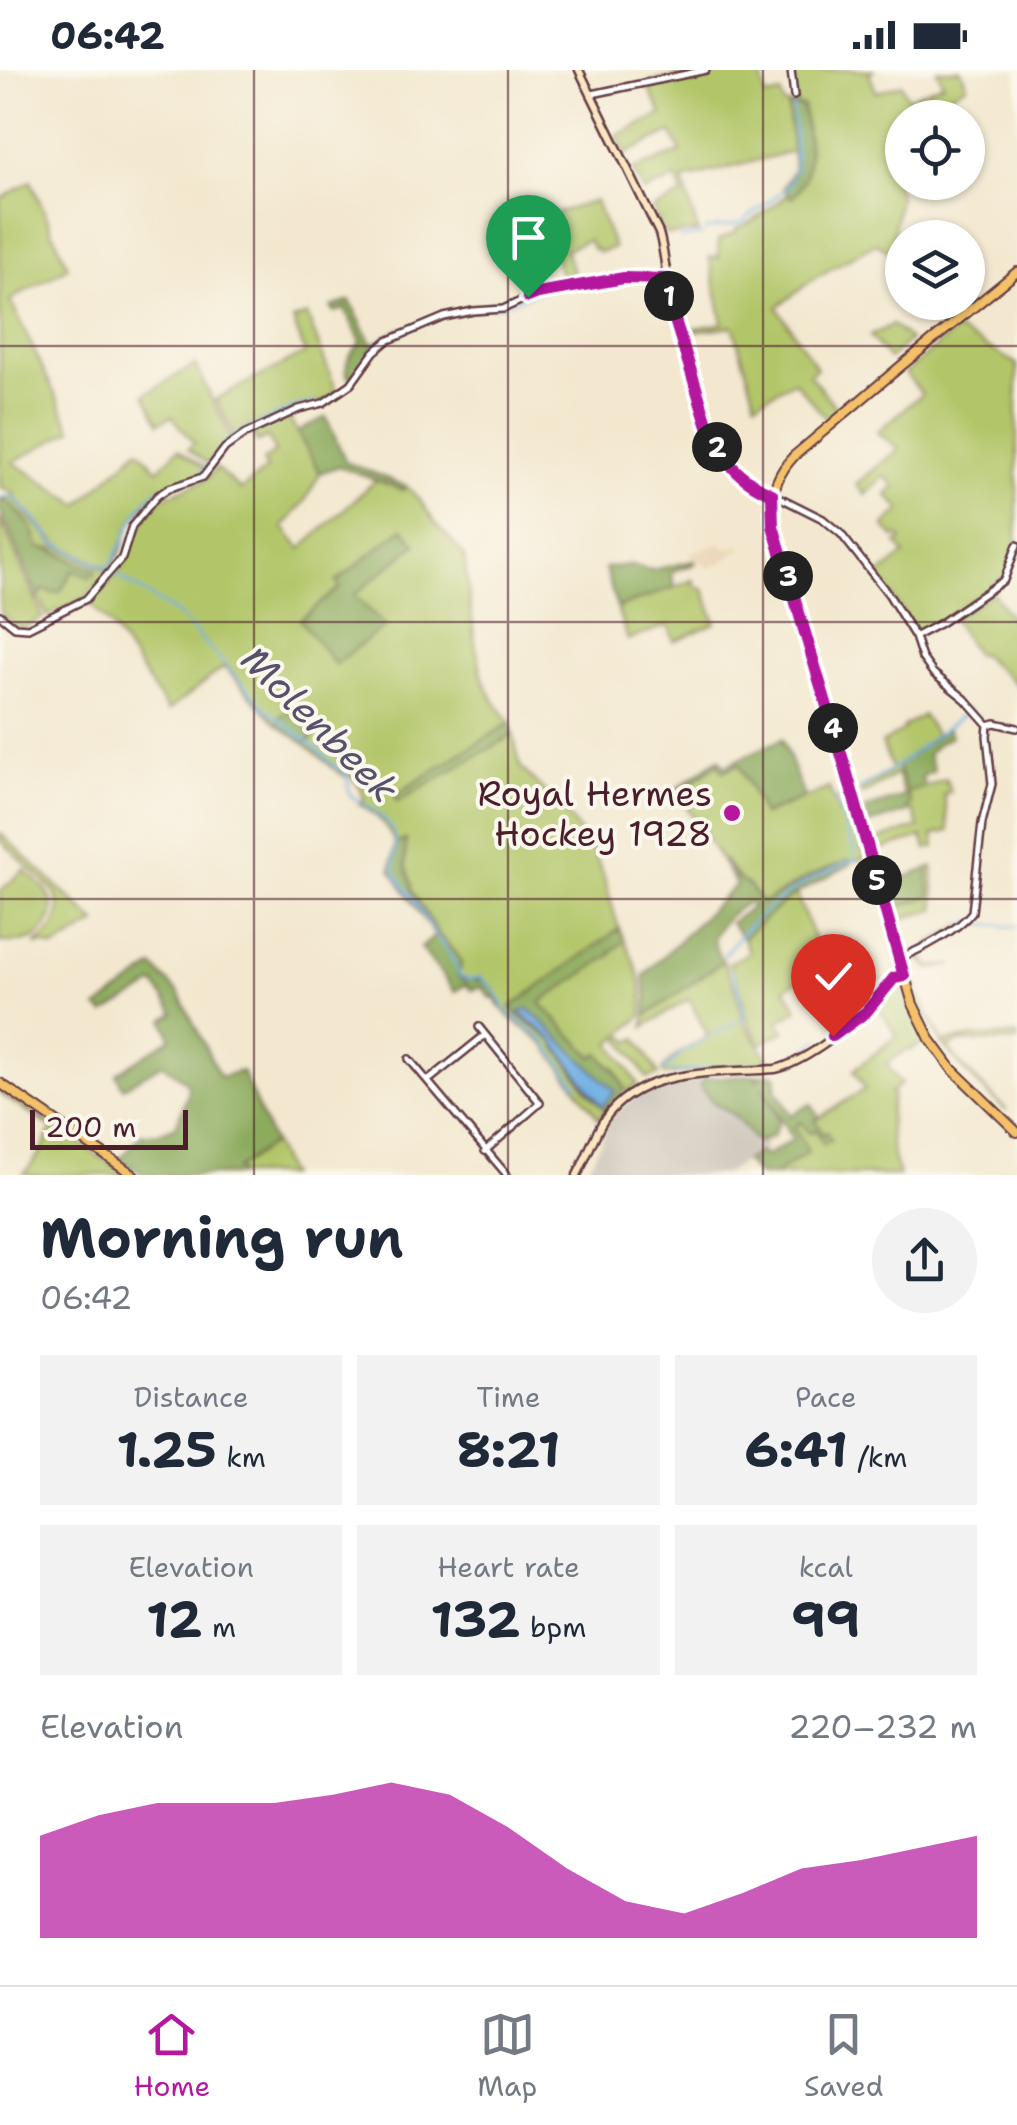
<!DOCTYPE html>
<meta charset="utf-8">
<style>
:root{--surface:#fff;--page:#f2f2f3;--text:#1f2937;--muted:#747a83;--line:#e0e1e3;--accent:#b5179e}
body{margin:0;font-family:"Shantell Sans",sans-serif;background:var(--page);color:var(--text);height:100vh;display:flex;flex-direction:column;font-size:38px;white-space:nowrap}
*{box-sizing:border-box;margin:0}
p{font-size:32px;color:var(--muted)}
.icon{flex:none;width:55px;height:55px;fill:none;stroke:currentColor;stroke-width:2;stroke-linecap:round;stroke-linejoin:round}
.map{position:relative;height:1105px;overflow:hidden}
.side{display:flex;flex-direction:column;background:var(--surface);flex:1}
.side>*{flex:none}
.buttons{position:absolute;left:885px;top:30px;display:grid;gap:20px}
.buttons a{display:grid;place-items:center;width:100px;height:100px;border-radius:50%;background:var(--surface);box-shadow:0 2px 8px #0004;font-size:50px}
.scale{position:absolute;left:30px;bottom:25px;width:158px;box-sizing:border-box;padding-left:10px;border:5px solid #4a1f2b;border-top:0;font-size:28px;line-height:35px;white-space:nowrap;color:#4a1f2b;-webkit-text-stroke:8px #fbf7ec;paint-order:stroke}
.pin{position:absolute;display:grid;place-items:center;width:85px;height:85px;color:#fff;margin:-102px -42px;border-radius:50% 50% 50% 0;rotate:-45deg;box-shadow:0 0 10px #0007}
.pin .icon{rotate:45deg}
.km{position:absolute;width:50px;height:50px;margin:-25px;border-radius:50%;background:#222;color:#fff;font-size:28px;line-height:50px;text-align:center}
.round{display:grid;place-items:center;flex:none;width:105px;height:105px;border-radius:52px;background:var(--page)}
.summary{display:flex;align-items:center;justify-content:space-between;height:170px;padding:0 40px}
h1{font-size:55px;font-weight:700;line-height:75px}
.metrics{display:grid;grid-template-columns:repeat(3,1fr);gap:15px;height:170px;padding:10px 40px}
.metrics div{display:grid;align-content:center;border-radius:0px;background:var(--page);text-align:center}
.metrics b{font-size:50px;font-weight:700}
.metrics small{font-size:28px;font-weight:400}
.metrics p{font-size:28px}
.chart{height:280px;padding:20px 40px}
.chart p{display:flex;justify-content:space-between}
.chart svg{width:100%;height:180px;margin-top:10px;fill:var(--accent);opacity:.7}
.status{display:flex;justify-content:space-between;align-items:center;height:70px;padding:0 50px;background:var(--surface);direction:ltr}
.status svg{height:28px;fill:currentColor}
.tab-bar{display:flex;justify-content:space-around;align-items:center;height:140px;border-top:2px solid var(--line);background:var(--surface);font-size:28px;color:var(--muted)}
.tab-bar a{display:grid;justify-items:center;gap:5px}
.tab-bar .active{color:var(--accent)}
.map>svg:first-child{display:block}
.built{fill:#ecd8ba}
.industrial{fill:#cbc3b8}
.green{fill:#b2c669;stroke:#7e724a;stroke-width:2.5;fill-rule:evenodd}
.forest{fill:#8dab5d;stroke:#6c6544;stroke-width:2.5}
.water{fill:#70b1e4;stroke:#5d6888;stroke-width:2.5}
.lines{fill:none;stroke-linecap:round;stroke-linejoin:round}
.stream{stroke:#70b1e4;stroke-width:2.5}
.street-casing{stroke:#633d44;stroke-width:10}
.secondary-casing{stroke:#633d44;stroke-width:11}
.primary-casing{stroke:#633d44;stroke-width:12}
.street{stroke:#fff;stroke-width:5}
.secondary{stroke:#fbe6c3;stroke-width:6}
.primary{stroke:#f4c16a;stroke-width:8}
.route-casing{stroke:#fff;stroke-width:20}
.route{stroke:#b5179e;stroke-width:12}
.grid{fill:none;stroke:#4a1f2b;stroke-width:2.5;stroke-opacity:0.55}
.poi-dot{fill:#b5179e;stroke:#fbf7ec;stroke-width:4}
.labels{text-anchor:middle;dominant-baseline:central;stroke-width:8;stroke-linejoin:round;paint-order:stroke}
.poi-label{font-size:35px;fill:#4a1f2b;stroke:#fbf7ec;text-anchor:end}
.water-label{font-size:38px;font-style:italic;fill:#57526c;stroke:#fbf7ec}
</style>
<div class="status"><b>06:42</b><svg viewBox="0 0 49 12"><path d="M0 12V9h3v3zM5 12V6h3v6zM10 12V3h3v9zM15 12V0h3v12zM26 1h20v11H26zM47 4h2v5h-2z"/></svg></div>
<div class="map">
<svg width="1017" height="1105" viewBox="0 0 1017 1105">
<rect width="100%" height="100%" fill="#fbf7ec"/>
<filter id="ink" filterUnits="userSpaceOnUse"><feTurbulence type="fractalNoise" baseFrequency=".01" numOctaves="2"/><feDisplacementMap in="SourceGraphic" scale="20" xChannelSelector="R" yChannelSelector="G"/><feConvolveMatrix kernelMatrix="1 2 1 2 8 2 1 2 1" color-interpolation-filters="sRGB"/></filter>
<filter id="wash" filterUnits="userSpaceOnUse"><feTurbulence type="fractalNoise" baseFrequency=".0048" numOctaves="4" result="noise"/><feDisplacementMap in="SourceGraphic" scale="40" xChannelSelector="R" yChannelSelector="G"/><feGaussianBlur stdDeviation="2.25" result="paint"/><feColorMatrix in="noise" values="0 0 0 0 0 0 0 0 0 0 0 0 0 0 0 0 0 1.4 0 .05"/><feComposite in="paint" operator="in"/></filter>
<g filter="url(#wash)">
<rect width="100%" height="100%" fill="#f3e8cf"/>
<!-- built -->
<path class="built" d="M722,473L724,479L742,475L743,479L739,482L738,478L734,484L718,495L706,498L702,492L695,494L691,482Z"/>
<!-- industrial -->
<path class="industrial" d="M704,1008L701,1011L726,1040L735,1046L753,1068L763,1072L766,1077L723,1105H585L605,1063L606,1054L628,1032L654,1017Z"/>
<!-- green -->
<path class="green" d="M711,0H761L765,27L781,24L784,35L794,34V37L788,38L793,81L683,110L698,162L668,165L665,164L653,139L683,125L677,108L644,122L633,100L681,82L671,62L625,84L616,66L662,44L649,19L653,17L651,12Z
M792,0H875L869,2L876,22L901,14L908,28L943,13L937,0H961L967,15L917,43L918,47L902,48V63L887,67L899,126L891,182L876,173L815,208L777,237L817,298L809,304L838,340L827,349L794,311L756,332L733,256L684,263V260L723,253L709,187L719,188L718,170L736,162V159L753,151L789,124L792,127C818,104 807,67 803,37L797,36Z
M31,111L68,197L10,230L72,360L13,392L79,435L139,379L158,400L178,379L208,400C193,414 171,410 157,423C146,433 132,449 127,463C121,479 122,484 110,499L58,474L14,427L15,424L0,417V129Z
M595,131L614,178L598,182L596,179H593L588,170L566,179L577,215L564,217L542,147Z
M307,245L337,322L322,332L300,337L235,367L216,329L305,283L293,250Z
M892,255L910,270L889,289L870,266Z
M956,260L1017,294V473L1005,506L936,555L918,564L878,506L905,484L897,474L902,470L899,466L895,468L884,456L901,440L887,425L895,417L885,406L865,425L856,414L899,379L877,362L922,324L905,303Z
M195,295L232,369L211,396L188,379L194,373L172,346L159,353L145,324Z
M288,346L320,403L305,431L283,457L301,479L376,410L403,420L406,416L420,430L433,450L464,485L475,573L483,608L491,626L510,653L395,725L398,731L513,665L521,698L563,739L591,778L602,801L619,859L512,937L518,945L552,970L587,1020L605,1040L599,1049L547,977C532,962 513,953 500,937L502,935C487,911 491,909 462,910L457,906L460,889L438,864L412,821V814L405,795V770L395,774C389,756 375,743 359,734L364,730L361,718L350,705L344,706L341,704L305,674L311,670L312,663L281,646L277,654L224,597L168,641L114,560L89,532C102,519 118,506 126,490C136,467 138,454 156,434C173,416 201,421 216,398L241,420L267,399L263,391L275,383L268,367L257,372L253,364ZM403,459L415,474L353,526L300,550L341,517Z
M10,427L14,429L56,476L109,502L85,528L48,546L38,527L44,520L63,515L73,500L89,507L85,498L52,478L42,480L37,476C35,456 19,439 2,429Z
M0,447L43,547L25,558L14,555L0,542Z
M694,510L696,517L704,519L716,553L674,571L668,555L628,570L617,538Z
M993,523L1017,557V615L980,583L976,585L952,548Z
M923,645L936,665L897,696L908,723L946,709L950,722L944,724L949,761L933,765L935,777L926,779L922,767L877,781L874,771L919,757L913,741L908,742V725L904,726L897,704L862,725L860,720L892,700L882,673L904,660L903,657Z
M719,693L723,701L739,694L763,745L829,718L840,745L854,740L864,772L861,774L865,789C829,792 793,815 762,834C750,818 736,808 725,791L722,792L681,728L689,722L686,716Z
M0,763L97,853L54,878L44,874L35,875C55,861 66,844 54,821L0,770Z
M933,797L935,840L896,850L893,839L929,826L928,799Z
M24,800C33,808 47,818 51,829C57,844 46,863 32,869C23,873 10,872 0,872V821Z
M796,823L825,896L785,918L798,939L778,952L785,961L761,974L748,951L741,923L729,893L749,883L743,868L769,843Z
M963,854L920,884L931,897L954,895L929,899L917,886L910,891C915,920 929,947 943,972L972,967L1017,965V971L960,972L948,978L966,1001L1007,1041L966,1002L945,977V974L943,975L923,936L907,889Z
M625,871C638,899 645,915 642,946L622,964L631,972L637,968L659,1005L647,1008L619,966L611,973L638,1014L626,1022L615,998L594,988L539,933L611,885L610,882Z
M723,891L735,918L744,952L769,990V995L665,1005L662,1001C672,985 692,976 708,966L689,929L644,957L646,946Z
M895,914L900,915L925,973L908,981L906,980L886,994L901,1014L890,1023L893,1025C886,1048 890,1083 899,1105H774L808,1082L794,1057L802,1052L815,1059L824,1073L823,1064L815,1050L865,1019L854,1000L897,966L877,935Z
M0,1020L127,1105H23L43,1079L52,1058L0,1024Z
M273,1073L288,1105H238L239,1103L235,1100Z"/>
<!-- forest -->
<path class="forest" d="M803,36C807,68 817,103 792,128L783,118L794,98L788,37Z
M350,231L372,275L401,259L402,262C376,274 369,286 353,309L352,306L348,307C343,291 351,284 361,272L345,239L334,242L331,237Z
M326,347L346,392L406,416L404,420L339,396L320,403L297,362Z
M0,429L8,432L31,456L39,478C59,479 74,495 96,500L93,506L89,507L73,500L60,522L53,523L44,520L38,527L0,439Z
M403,458L416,474L354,525L385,556L335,594L300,550L340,517L336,512Z
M694,491L695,494L671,502L675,517L617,538L605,498L628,495L652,500Z
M288,641C301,646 310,653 313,667L305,674L277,654L281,646Z
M510,653L513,665L397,732L395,725Z
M947,658L951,666L936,675L928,685L934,701L921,707L925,717L907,723L897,696Z
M782,669L804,727L763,745L739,694L723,701L718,693L687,716L690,721L681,728L676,719L719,688L725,696Z
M908,725L911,735L907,738L908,742L870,754L865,739Z
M406,770L405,795L412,814V821L438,864L460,889L461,895L458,906L462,910H484L495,921L502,935L500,937L494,926L491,928L482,917L471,920L466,914L455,922L421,878L435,866L391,800L395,774Z
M724,790L736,808L748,815L762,833L828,799L850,790L851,794L790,827L743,868L730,853L752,837L748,832C733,841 720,852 713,868L717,882L723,891L646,946L647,928L644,905L736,815L722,792Z
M928,799L930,826L893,839L886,814Z
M619,859L625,871L611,882L612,884L540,933L593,987L599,983C610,998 618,1001 625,1020L605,1040L587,1020L552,970L518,945L511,937Z
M154,897L180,925L220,1007L242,1001L273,1073L236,1099L240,1103L238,1105H144L120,1089L141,1065L159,1063L176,1056L188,1023L187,1012L162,994L123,1018L116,1004L171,968L164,950L174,943L155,914L104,944L97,938Z
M773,1004L777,1006L776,1019L791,1045L811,1034L819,1047L815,1050L823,1064L827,1062L831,1070L824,1074L816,1060L809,1063L801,1052L795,1057L808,1082L774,1105H758L745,1091L759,1082L766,1086L793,1069L762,1016L779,1051L773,1066L759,1072L753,1068L735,1046L713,1032L700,1016L704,1008L755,1005L759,1011L758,1005Z"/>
<!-- water -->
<path class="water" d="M529,939L615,1021L602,1036L552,969L520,942Z"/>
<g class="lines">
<!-- stream -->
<path class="stream" d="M705,160L741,153L788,117L796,97L793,37
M680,168L702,165
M493,237C514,234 530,221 552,218
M359,299L381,270L448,243L480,238
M234,365L298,336L314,333
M200,405L229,368
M1,428L11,426L20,433L56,474L108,499L179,545L265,638L315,677L336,698L346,703L350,725C367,737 395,749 396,774C396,782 393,791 394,800C405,819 419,836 430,856C441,875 453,884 460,906L470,910L480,907L494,919L506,940L544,971L577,1016
M1014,492L1017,482
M108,499C128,472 135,422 173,414
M860,719L897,696L970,639
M843,725L836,730L855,783
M960,857L968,852L1017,857
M724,885C748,853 778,827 814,808C828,801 844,795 857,788
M911,887L924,880
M732,901L739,921L745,948
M862,937L884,910
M806,979L820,969
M790,988L797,984
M775,993L784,990
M663,1001L686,979L741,950
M671,1002L765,994"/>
</g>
</g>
<g filter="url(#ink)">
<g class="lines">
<!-- street casing -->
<g class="street-casing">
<path id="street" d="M791,0L794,26
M592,24L706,0
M775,425L823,449L841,464L889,525L915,567L922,588L933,603L965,629L988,655
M0,545L15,557L28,558L86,529L122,488L132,456L157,426L169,418L203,407L225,378L245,364L299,339L323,333L351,314L374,282L387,271L444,247L473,241L503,239L538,223L624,207L666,209
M916,566L941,553L1004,510L1017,475
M988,655L995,653L1017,658
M899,888C921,880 958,860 972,842L982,753L992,714L987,666L988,655
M479,957L540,1033L485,1081
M409,989L507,1105
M429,1010L485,965"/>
</g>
<!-- secondary casing -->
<g class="secondary-casing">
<path id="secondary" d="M579,0L659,163C665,184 666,204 669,225C672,247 681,270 688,292C705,348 712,400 773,423
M577,1105C587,1087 593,1067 604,1050C640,996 718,1004 775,999C801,994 843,962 864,943C878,931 885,910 904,906"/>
</g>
<!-- primary casing -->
<g class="primary-casing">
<path id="primary" d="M1017,202L901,296L794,386C773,408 768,434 775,462L913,934L930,969L952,999L1017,1062
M0,1013L134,1105"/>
</g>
<!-- street -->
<use href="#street" class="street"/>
<!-- secondary -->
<use href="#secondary" class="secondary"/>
<!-- primary -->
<use href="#primary" class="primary"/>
</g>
</g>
<g class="lines" filter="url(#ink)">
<!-- route casing -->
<g class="route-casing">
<path id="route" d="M528,227L538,223L624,208L668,209L670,234L712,369C726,394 745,413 772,424L773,456L846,700L904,906L894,908L866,942L833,966"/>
</g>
<!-- route -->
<use href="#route" class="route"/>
</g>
<!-- grid -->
<path class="grid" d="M254,0V1105M508,0V1105M763,0V1105M0,276H1017M0,552H1017M0,829H1017"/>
<!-- markers -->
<circle class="poi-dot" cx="732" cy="743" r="10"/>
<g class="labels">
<!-- poi labels -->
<g class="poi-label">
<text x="712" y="723">Royal Hermes<tspan x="712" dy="40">Hockey 1928</tspan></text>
</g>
<!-- water labels -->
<g class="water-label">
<text transform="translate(320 654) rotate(45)">Molenbeek</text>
</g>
</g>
</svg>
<div class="buttons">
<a><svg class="icon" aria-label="locate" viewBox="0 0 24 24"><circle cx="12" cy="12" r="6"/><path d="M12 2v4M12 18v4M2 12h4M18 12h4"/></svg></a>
<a><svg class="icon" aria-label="layers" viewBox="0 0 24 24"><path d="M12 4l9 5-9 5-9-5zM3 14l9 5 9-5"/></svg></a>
</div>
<div class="scale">200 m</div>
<div class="pin" style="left:528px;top:227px;background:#1e9e55"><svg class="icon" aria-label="arrive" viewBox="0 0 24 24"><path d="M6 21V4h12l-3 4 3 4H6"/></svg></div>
<div class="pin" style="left:833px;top:966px;background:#d93025"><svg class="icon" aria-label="check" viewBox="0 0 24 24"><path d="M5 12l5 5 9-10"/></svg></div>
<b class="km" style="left:669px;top:226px">1</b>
<b class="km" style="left:717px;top:377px">2</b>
<b class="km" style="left:788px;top:506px">3</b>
<b class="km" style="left:833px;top:658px">4</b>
<b class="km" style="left:877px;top:810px">5</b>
</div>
<section class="side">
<div class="summary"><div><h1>Morning run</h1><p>06:42</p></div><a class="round"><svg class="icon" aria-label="share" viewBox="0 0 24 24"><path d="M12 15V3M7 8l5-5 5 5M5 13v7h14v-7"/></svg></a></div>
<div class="metrics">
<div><p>Distance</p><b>1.25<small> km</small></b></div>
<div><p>Time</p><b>8:21</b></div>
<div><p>Pace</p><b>6:41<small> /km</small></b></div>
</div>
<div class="metrics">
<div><p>Elevation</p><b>12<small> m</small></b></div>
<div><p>Heart rate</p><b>132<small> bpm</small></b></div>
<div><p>kcal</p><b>99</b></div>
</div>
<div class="chart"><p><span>Elevation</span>220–232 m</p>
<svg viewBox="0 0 160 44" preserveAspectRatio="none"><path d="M0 44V19L10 14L20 11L30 11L40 11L50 9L60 6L70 9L80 17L90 27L100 35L110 38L120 33L130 27L140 25L150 22L160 19V44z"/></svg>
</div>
</section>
<nav class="tab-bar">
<a class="active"><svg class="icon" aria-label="home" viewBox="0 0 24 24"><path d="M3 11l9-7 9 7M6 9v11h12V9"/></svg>Home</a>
<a><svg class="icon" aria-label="map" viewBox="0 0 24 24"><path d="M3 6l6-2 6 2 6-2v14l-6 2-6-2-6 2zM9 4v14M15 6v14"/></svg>Map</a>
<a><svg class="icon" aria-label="saved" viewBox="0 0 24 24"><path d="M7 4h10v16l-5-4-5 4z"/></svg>Saved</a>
</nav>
